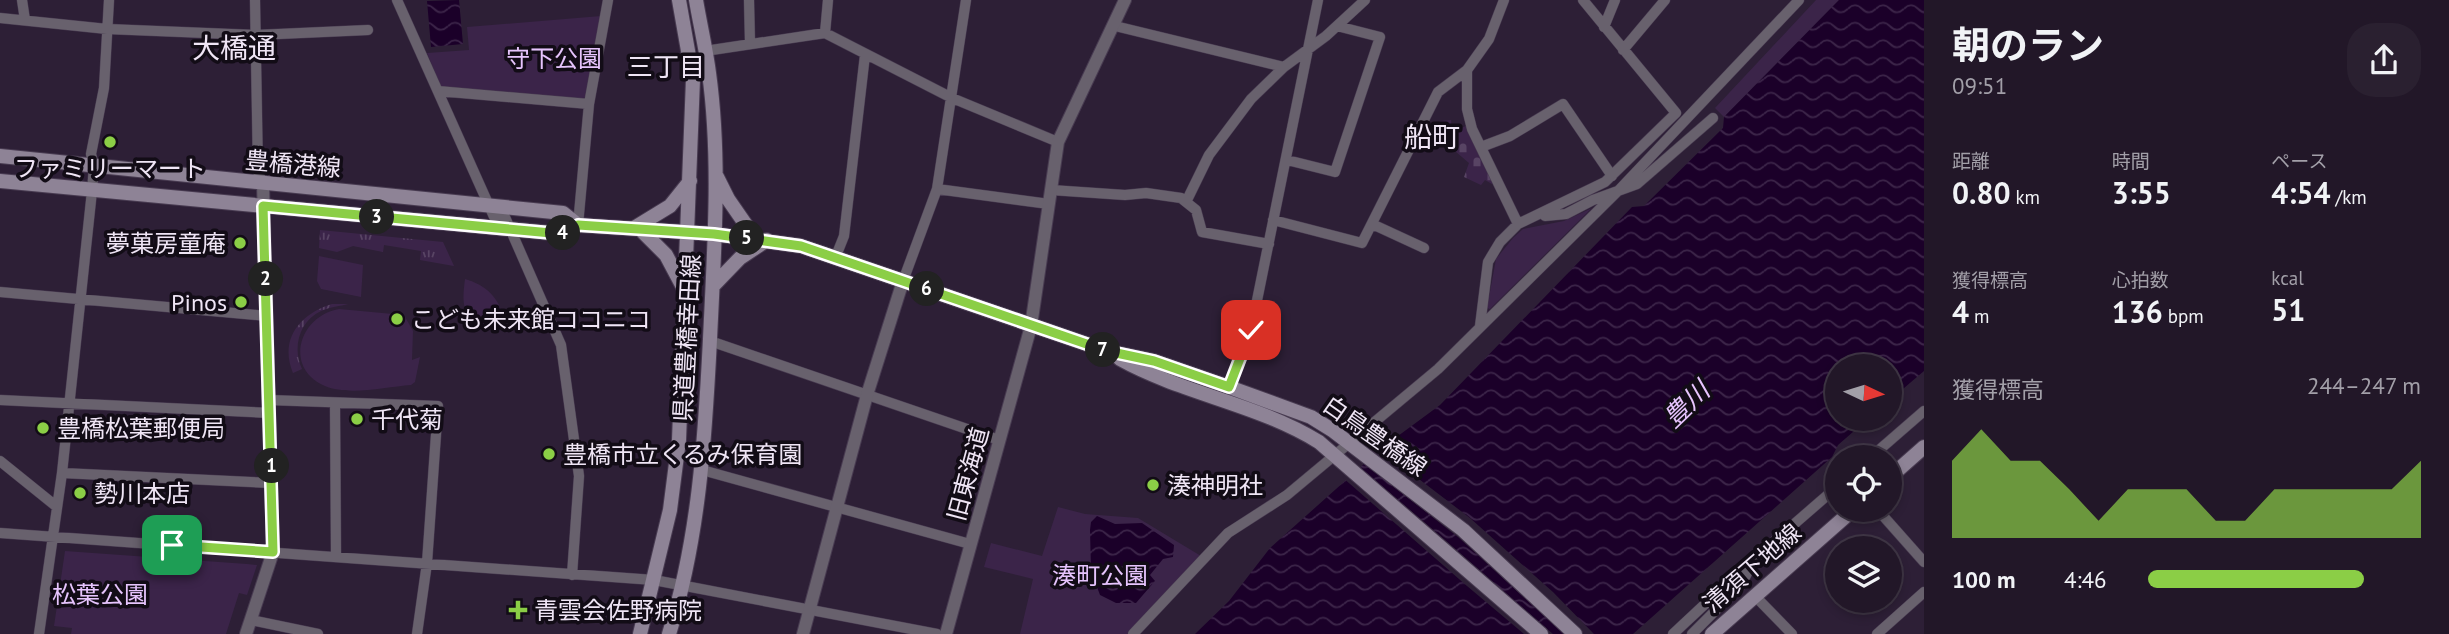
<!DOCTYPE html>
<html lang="ja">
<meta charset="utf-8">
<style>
:root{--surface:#221728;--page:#2a2030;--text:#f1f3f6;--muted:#a29fa8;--line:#3f3645;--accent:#8bce46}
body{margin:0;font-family:"PT Sans","Noto Sans JP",sans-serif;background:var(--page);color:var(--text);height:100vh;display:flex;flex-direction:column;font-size:26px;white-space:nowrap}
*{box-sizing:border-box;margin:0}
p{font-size:23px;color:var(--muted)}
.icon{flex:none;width:38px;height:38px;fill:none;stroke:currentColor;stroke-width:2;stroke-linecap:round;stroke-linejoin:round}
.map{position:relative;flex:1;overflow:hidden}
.drawer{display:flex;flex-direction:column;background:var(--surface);width:525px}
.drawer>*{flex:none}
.needle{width:46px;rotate:94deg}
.buttons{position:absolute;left:1825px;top:354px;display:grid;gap:14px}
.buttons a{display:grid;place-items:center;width:77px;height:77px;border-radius:50%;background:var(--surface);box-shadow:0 4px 10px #0003,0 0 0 2px var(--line);font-size:35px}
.pin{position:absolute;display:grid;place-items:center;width:60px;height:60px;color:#fff;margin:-30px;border-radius:14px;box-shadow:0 4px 10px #0006}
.km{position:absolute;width:35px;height:35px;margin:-18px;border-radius:50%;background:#222;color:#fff;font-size:19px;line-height:35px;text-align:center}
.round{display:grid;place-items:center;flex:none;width:74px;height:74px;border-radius:28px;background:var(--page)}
.headline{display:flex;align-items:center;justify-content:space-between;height:119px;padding:0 28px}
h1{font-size:38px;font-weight:700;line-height:52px}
.figures{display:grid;grid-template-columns:repeat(3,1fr);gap:10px;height:119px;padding:7px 28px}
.figures div{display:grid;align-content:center}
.figures b{font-size:30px;font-weight:700}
.figures small{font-size:19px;font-weight:400}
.figures p{font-size:19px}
.chart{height:196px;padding:14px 28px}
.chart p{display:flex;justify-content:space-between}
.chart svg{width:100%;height:126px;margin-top:7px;fill:var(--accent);opacity:.7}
ul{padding:0 28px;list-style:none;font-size:23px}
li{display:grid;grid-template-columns:112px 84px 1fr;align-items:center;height:52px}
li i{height:18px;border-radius:9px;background:var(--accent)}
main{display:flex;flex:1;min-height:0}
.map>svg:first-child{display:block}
.grass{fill:url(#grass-tufts)}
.cemetery{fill:url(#cemetery-stones)}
.green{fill:#3b2449}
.water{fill:url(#water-waves)}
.pier{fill:#2d1f36}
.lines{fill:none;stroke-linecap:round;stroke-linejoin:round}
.minor-casing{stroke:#483b51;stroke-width:11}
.tertiary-casing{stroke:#483b51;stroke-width:14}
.secondary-casing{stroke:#483b51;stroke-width:16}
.minor{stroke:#68616d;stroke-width:10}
.tertiary{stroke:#68616d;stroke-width:12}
.secondary{stroke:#8e8396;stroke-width:14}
.route-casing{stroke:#fff;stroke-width:14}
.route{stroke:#8bce46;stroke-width:9}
.poi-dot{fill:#8bce46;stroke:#120c16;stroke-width:2.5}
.labels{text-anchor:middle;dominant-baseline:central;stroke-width:7;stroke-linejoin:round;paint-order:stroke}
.park-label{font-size:24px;fill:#e6c4fd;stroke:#120c16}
.street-label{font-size:24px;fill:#efe5f5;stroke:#120c16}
.poi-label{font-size:24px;fill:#efe5f5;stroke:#120c16;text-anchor:start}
.neighbourhood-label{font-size:26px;fill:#efe5f5;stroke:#120c16}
.water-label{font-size:26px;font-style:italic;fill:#e8c5ff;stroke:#120c16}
.quarter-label{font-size:28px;fill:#efe5f5;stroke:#120c16}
</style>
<main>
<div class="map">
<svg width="1924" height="634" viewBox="0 0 1924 634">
<defs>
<pattern id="grass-tufts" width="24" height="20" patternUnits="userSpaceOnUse" patternTransform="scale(1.75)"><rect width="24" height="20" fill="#3b2449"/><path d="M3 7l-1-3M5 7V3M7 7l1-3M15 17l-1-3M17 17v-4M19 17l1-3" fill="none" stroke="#584464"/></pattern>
<pattern id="cemetery-stones" width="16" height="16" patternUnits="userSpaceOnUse" patternTransform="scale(1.75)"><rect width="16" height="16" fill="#3b2449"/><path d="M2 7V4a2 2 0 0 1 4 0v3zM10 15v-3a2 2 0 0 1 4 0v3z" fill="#584464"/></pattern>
<pattern id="water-waves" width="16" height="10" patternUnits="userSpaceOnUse" patternTransform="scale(1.75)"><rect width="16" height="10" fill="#1b0029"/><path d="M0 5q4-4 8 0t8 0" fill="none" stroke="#3c2549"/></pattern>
</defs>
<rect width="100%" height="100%" fill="#2d1f36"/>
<!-- grass -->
<path class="grass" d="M320,230L443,242L454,266L420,260L421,251L384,245L383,252L353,246L337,252L319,248Z
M332,304H348C340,306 330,307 321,311C299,321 292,348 302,369L293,373C279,339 300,314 332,304Z"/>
<!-- cemetery -->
<path class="cemetery" d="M1451,120L1452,132L1466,126L1494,180L1492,184L1485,180L1481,185L1464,177L1469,163L1434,133L1440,121Z"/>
<!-- green -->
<path class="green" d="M1816,0H1839L1724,117L1715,108Z
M601,16L587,96L582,99L441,87L427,53L469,50L467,27Z
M1592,208L1490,309L1487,308L1496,259L1513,238L1523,229L1564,221Z
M319,256L363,265L361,297L321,289L317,281Z
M465,279C486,285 500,298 504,320L486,326C461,318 462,302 465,279Z
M339,309L404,315L413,331L412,360L420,357L415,382L411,385C386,387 348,396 325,386C283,368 299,316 339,309Z
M1058,507L1085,514L1138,518L1201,556L1127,634H1020L1033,579L984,567L991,543L1042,556Z
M65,551L247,564L257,565L247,595L239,593L226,634H71L72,628L54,626Z"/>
<!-- water -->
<path class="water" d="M459,0L463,44L431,47L427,1Z
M1839,0H1924V371L1890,400V366H1838V418H1869L1838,445L1832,457L1633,634H1195L1229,601L1270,548L1383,447L1440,405L1632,207L1644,206L1723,128L1724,117Z
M1097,516L1115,524L1142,523L1174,545L1173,557L1163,559L1150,575L1155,581L1136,603H1116L1100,595L1091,571L1090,530L1091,522Z"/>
<!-- pier -->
<path class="pier" d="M1377,447L1470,518L1553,592L1594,634H1564L1459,538L1361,461Z
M1357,465L1437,533L1553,634H1524L1467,586L1342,477Z"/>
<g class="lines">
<!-- minor casing -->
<g class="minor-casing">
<path id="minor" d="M22,0L25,20
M255,0L258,172L263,184
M397,0L499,228
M749,0L750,43
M1504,0L1489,39L1467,70V109L1472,129L1518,224
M0,18L107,29L256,35L368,30
M1115,26L1284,67L1326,36L1365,0
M1604,27L1615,0
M825,33L828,0
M1623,50L1665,0
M705,51L825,33L952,98L1058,142
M438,91L589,104
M1481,147L1510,136L1563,104L1612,176
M1287,160L1335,172L1380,37L1337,26
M937,189L1049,204
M1051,190L1125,195L1146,193L1181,198L1196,210L1202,232L1269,244
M1187,200L1209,155L1251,99L1284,67
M501,208L561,345L579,476L572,575
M1545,216L1566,214L1593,200L1637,184L1713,118
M1273,220L1362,243L1438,92L1467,70
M1372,224L1424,248
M578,225L589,104L608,0
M836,256L844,236L865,55
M903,281L937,189L966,0
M0,292L267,316
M1480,326L1488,262L1500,242L1518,224L1605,182L1676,113L1583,0
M710,341L999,440
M1229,387L1251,330L1318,0
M0,400L270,413
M269,400L438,406L427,563L417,634
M335,403L336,557
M1871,457L1924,411
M0,461L57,507
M702,470L970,544
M62,473L272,483
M1877,509L1924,562
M0,533L654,580L937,634
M1755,596L1792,634
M251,620L318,634
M39,634L62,473L92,191L94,166L91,154L104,88L109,0
M1133,634L1228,533L1287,495L1438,369L1620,189L1799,0
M1673,634L1749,563
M1692,634L1741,585L1755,558L1838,486
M1877,634L1924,592"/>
</g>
<!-- tertiary casing -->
<g class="tertiary-casing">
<path id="tertiary" d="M246,634L273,552L263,184
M803,634L867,395L903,281
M946,634L1031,326L1058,142L1125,0"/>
</g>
<!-- secondary casing -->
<g class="secondary-casing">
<path id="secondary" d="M0,156L563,213L578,225
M717,177L728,199L755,238
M0,181L562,234L578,225L714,234L801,246L1107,351L1154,361L1229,387L1311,417L1332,430L1463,530L1575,634
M634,228L670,206L690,181
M640,229L666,255L683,287
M713,286L740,258L767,240
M1120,359C1183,394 1258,404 1319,442L1541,634
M1890,477L1924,447
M640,634L670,510L679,440L693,79L679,0
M669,634C699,538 705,439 710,339C714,252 721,160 709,73C706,49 700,24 696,0
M1712,634L1854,509"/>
</g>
<!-- minor -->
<use href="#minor" class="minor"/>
<!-- tertiary -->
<use href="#tertiary" class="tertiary"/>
<!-- secondary -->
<use href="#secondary" class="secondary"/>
</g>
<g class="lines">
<!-- route casing -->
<g class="route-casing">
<path id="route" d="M172,545L273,552L263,206L562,234L578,225L714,234L801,246L1107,351L1154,361L1229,387L1251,330"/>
</g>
<!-- route -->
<use href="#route" class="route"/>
</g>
<!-- markers -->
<g class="poi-dot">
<circle cx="110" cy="142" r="7"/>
<circle cx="240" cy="243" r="7"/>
<circle cx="241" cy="302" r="7"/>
<circle cx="397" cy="319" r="7"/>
<circle cx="357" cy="419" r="7"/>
<circle cx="43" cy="428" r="7"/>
<circle cx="549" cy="454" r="7"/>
<circle cx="1153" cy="485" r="7"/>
<circle cx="80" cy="493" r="7"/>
<path d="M514.5 599.5h7v7h7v7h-7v7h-7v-7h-7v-7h7z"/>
</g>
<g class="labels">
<!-- park labels -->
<g class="park-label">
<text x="554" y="58">守下公園</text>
<text x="1100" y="575">湊町公園</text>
<text x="100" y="594">松葉公園</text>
</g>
<!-- street labels -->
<g class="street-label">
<text transform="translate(293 164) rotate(5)">豊橋港線</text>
<text transform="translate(687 338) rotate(-87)">県道豊橋幸田線</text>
<text transform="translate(1375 436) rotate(35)">白鳥豊橋線</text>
<text transform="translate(968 474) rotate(-75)">旧東海道</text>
<text transform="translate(1752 568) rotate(-41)">清須下地線</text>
</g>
<!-- poi labels -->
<g class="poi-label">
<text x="110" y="168" text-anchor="middle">ファミリーマート</text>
<text x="226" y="243" text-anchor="end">夢菓房童庵</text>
<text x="227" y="302" text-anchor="end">Pinos</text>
<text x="411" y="319">こども未来館ココニコ</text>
<text x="371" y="419">千代菊</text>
<text x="57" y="428">豊橋松葉郵便局</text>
<text x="563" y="454">豊橋市立くるみ保育園</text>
<text x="1167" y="485">湊神明社</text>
<text x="94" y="493">勢川本店</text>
<text x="534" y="610">青雲会佐野病院</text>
</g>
<!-- neighbourhood labels -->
<g class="neighbourhood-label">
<text x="666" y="66">三丁目</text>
</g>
<!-- water labels -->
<g class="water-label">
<text transform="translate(1686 404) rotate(-44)">豊川</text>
</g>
<!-- quarter labels -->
<g class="quarter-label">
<text x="234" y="47">大橋通</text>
<text x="1432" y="136">船町</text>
</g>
</g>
</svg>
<div class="buttons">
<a><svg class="needle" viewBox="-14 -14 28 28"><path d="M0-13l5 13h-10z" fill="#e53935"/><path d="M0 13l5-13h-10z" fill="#a29fa8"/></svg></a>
<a><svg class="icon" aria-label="locate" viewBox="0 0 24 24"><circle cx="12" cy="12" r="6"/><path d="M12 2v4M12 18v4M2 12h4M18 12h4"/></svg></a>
<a><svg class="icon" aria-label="layers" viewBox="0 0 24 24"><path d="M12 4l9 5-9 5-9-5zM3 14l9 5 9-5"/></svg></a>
</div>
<div class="pin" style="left:172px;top:545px;background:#1e9e55"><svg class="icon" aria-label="arrive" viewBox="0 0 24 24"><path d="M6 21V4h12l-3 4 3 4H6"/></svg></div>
<div class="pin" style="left:1251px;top:330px;background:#d93025"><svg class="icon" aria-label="check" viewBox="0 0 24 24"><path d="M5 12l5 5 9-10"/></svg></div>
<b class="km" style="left:272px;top:466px">1</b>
<b class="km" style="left:266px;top:279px">2</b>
<b class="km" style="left:377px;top:217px">3</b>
<b class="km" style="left:563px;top:233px">4</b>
<b class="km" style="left:747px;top:238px">5</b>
<b class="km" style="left:927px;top:289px">6</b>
<b class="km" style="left:1103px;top:350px">7</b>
</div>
<section class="drawer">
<div class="headline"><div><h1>朝のラン</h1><p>09:51</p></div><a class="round"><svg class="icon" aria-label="share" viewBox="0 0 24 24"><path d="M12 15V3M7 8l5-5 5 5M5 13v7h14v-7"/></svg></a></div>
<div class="figures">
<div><p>距離</p><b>0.80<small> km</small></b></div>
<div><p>時間</p><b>3:55</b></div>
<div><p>ペース</p><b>4:54<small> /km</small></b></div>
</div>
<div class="figures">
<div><p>獲得標高</p><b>4<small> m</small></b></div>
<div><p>心拍数</p><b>136<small> bpm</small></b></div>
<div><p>kcal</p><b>51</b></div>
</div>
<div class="chart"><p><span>獲得標高</span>244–247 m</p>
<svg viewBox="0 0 160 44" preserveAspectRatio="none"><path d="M0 44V17L10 6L20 17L30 17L40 27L50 38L60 27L70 27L80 27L90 38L100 38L110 27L120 27L130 27L140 27L150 27L160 17V44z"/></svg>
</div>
<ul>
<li><b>100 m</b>4:46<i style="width:79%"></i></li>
</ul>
</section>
</main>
